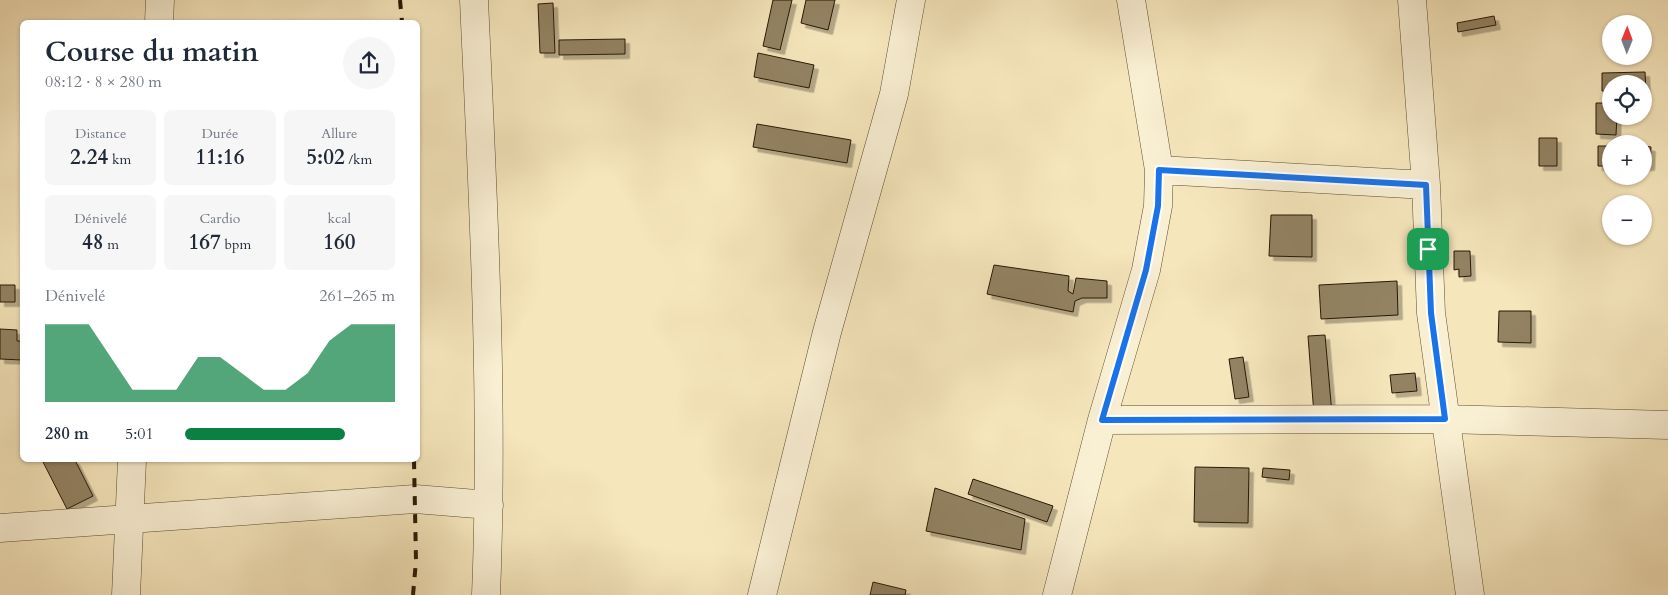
<!DOCTYPE html>
<html lang="fr">
<meta charset="utf-8">
<style>
:root{--surface:#fff;--page:#f6f6f7;--text:#1f2937;--muted:#747a83;--accent:#0b8043}
body{margin:0;font-family:Cardo,serif;background:var(--page);color:var(--text);height:100vh;display:flex;flex-direction:column;font-size:19px;white-space:nowrap}
*{box-sizing:border-box;margin:0}
p{font-size:16px;color:var(--muted)}
.icon{flex:none;width:28px;height:28px;fill:none;stroke:currentColor;stroke-width:2;stroke-linecap:round;stroke-linejoin:round}
.map{position:relative;flex:1;overflow:hidden}
.drawer{position:absolute;left:20px;top:20px;width:400px;height:442px;display:flex;flex-direction:column;background:var(--surface);border-radius:8px;box-shadow:0 1px 4px #0004}
.drawer>*{flex:none}
.needle{width:32px;rotate:1deg}
.tools{position:absolute;left:1602px;top:15px;display:grid;gap:10px}
.tools a{display:grid;place-items:center;width:50px;height:50px;border-radius:50%;background:var(--surface);box-shadow:0 1px 4px #0004;font-size:25px}
.pin{position:absolute;display:grid;place-items:center;width:42px;height:42px;color:#fff;margin:-21px;border-radius:10px;box-shadow:0 2px 8px #0006}
.round{display:grid;place-items:center;flex:none;width:52px;height:52px;border-radius:26px;background:var(--page)}
.head{display:flex;align-items:center;justify-content:space-between;height:85px;padding:0 25px}
h1{font-size:28px;font-weight:700;line-height:38px}
.figures{display:grid;grid-template-columns:repeat(3,1fr);gap:8px;height:85px;padding:5px 25px}
.figures div{display:grid;align-content:center;border-radius:8px;background:var(--page);text-align:center}
.figures b{font-size:21px;font-weight:700}
.figures small{font-size:14px;font-weight:400}
.figures p{font-size:14px}
.chart{height:140px;padding:10px 25px}
.chart p{display:flex;justify-content:space-between}
.chart svg{width:100%;height:90px;margin-top:5px;fill:var(--accent);opacity:.7}
ul{padding:0 25px;list-style:none;font-size:16px}
li{display:grid;grid-template-columns:80px 60px 1fr;align-items:center;height:38px}
li i{height:12px;border-radius:6px;background:var(--accent)}
.map>svg:first-child{display:block}
.building{fill:#938363;stroke:#281803;filter:url(#shadow)}
.lines{fill:none;stroke-linecap:round;stroke-linejoin:round}
.minor-casing{stroke:#5c4c31;stroke-width:29}
.minor{stroke:#f9efd3;stroke-width:28}
.rail{stroke:#281803;stroke-width:4;stroke-dasharray:9 9;stroke-linecap:butt}
.route-casing{stroke:#fff;stroke-width:10}
.route{stroke:#1a73e8;stroke-width:6}
</style>
<div class="map">
<svg width="1668" height="595" viewBox="0 0 1668 595">
<defs>
<filter id="shadow"><feDropShadow dx="4.5" dy="4.5" stdDeviation="0" flood-color="#0004"/></filter>
</defs>
<rect width="100%" height="100%" fill="#f6e6bc"/>
<filter id="stains"><feTurbulence type="fractalNoise" baseFrequency=".004" numOctaves="4"/><feColorMatrix values="0 0 0 0 .2 0 0 0 0 .09 0 0 0 0 .02 0 0 0 .5 -.17"/></filter>
<radialGradient id="worn" r=".72"><stop offset=".6" stop-color="#630" stop-opacity="0"/><stop offset="1" stop-color="#630" stop-opacity=".3"/></radialGradient>
<!-- building -->
<path class="building" d="M773,0H792L780,50L763,46Z
M806,0H835L828,30L801,23Z
M553,3L555,53H540L538,4Z
M1494,16L1496,25L1458,32L1457,23Z
M625,39V54L559,55V40Z
M758,53L814,65L809,88L754,77Z
M1645,72L1646,91H1644V84H1611V91H1602V73Z
M1596,103H1611V116H1617L1616,135L1596,134Z
M757,124L851,140L847,163L753,147Z
M1539,138H1557V166H1539Z
M1598,146H1611V166H1598Z
M1644,146L1651,147L1650,166H1644Z
M1271,215H1312V257L1269,256Z
M1454,251H1470L1471,276L1459,277V269L1454,270Z
M994,265L1069,276L1068,291L1073,294L1076,278L1107,281V298H1082L1075,301L1073,312L987,294Z
M1397,281L1398,315L1321,319L1319,285Z
M0,285H15V302H0Z
M1499,311H1531V343L1498,342Z
M0,329L17,330V341H22V360L0,359Z
M1325,335L1332,414L1314,415L1308,336Z
M1243,357L1249,397L1235,399L1229,359Z
M1415,373L1417,391L1392,393L1390,375Z
M42,460H75L93,496L67,509Z
M1195,467L1249,468L1248,523L1194,522Z
M1263,468L1290,470L1289,480L1262,477Z
M973,479L1053,506L1047,522L968,494Z
M935,488L1025,519L1021,550L926,531Z
M873,582L906,590L905,595H870Z"/>
<g class="lines">
<!-- minor casing -->
<g class="minor-casing">
<path id="minor" d="M474,0C483,198 494,397 486,595
M1412,0L1426,185L1431,313L1470,595
M159,22L160,0
M1159,170L1426,185
M1102,420L1146,270L1158,206L1159,170L1131,0
M0,528L415,499L489,505
M126,595L132,460
M762,595L827,332L894,94L911,0
M1057,595L1102,420L1445,419L1668,425"/>
</g>
<!-- minor -->
<use href="#minor" class="minor"/>
<!-- rail -->
<path class="rail" d="M400,0L402,22
M413,595L416,561L414,460"/>
</g>
<g class="lines">
<!-- route casing -->
<g class="route-casing">
<path id="route" d="M1159,170L1426,185L1431,313L1445,419L1102,420L1146,270L1158,206Z"/>
</g>
<!-- route -->
<use href="#route" class="route"/>
</g>
<rect width="100%" height="100%" filter="url(#stains)"/>
<rect width="100%" height="100%" fill="url(#worn)"/>
</svg>
<div class="tools">
<a><svg class="needle" viewBox="-14 -14 28 28"><path d="M0-13l5 13h-10z" fill="#e53935"/><path d="M0 13l5-13h-10z" fill="#747a83"/></svg></a>
<a><svg class="icon" aria-label="locate" viewBox="0 0 24 24"><circle cx="12" cy="12" r="6"/><path d="M12 2v4M12 18v4M2 12h4M18 12h4"/></svg></a>
<a>+</a>
<a>−</a>
</div>
<div class="pin" style="left:1428px;top:249px;background:#1e9e55"><svg class="icon" aria-label="arrive" viewBox="0 0 24 24"><path d="M6 21V4h12l-3 4 3 4H6"/></svg></div>
<section class="drawer">
<div class="head"><div><h1>Course du matin</h1><p>08:12 · 8 × 280 m</p></div><a class="round"><svg class="icon" aria-label="share" viewBox="0 0 24 24"><path d="M12 15V3M7 8l5-5 5 5M5 13v7h14v-7"/></svg></a></div>
<div class="figures">
<div><p>Distance</p><b>2.24<small> km</small></b></div>
<div><p>Durée</p><b>11:16</b></div>
<div><p>Allure</p><b>5:02<small> /km</small></b></div>
</div>
<div class="figures">
<div><p>Dénivelé</p><b>48<small> m</small></b></div>
<div><p>Cardio</p><b>167<small> bpm</small></b></div>
<div><p>kcal</p><b>160</b></div>
</div>
<div class="chart"><p><span>Dénivelé</span>261–265 m</p>
<svg viewBox="0 0 160 44" preserveAspectRatio="none"><path d="M0 44V6L10 6L20 6L30 22L40 38L50 38L60 38L70 22L80 22L90 30L100 38L110 38L120 30L130 14L140 6L150 6L160 6V44z"/></svg>
</div>
<ul>
<li><b>280 m</b>5:01<i style="width:76%"></i></li>
</ul>
</section>
</div>
